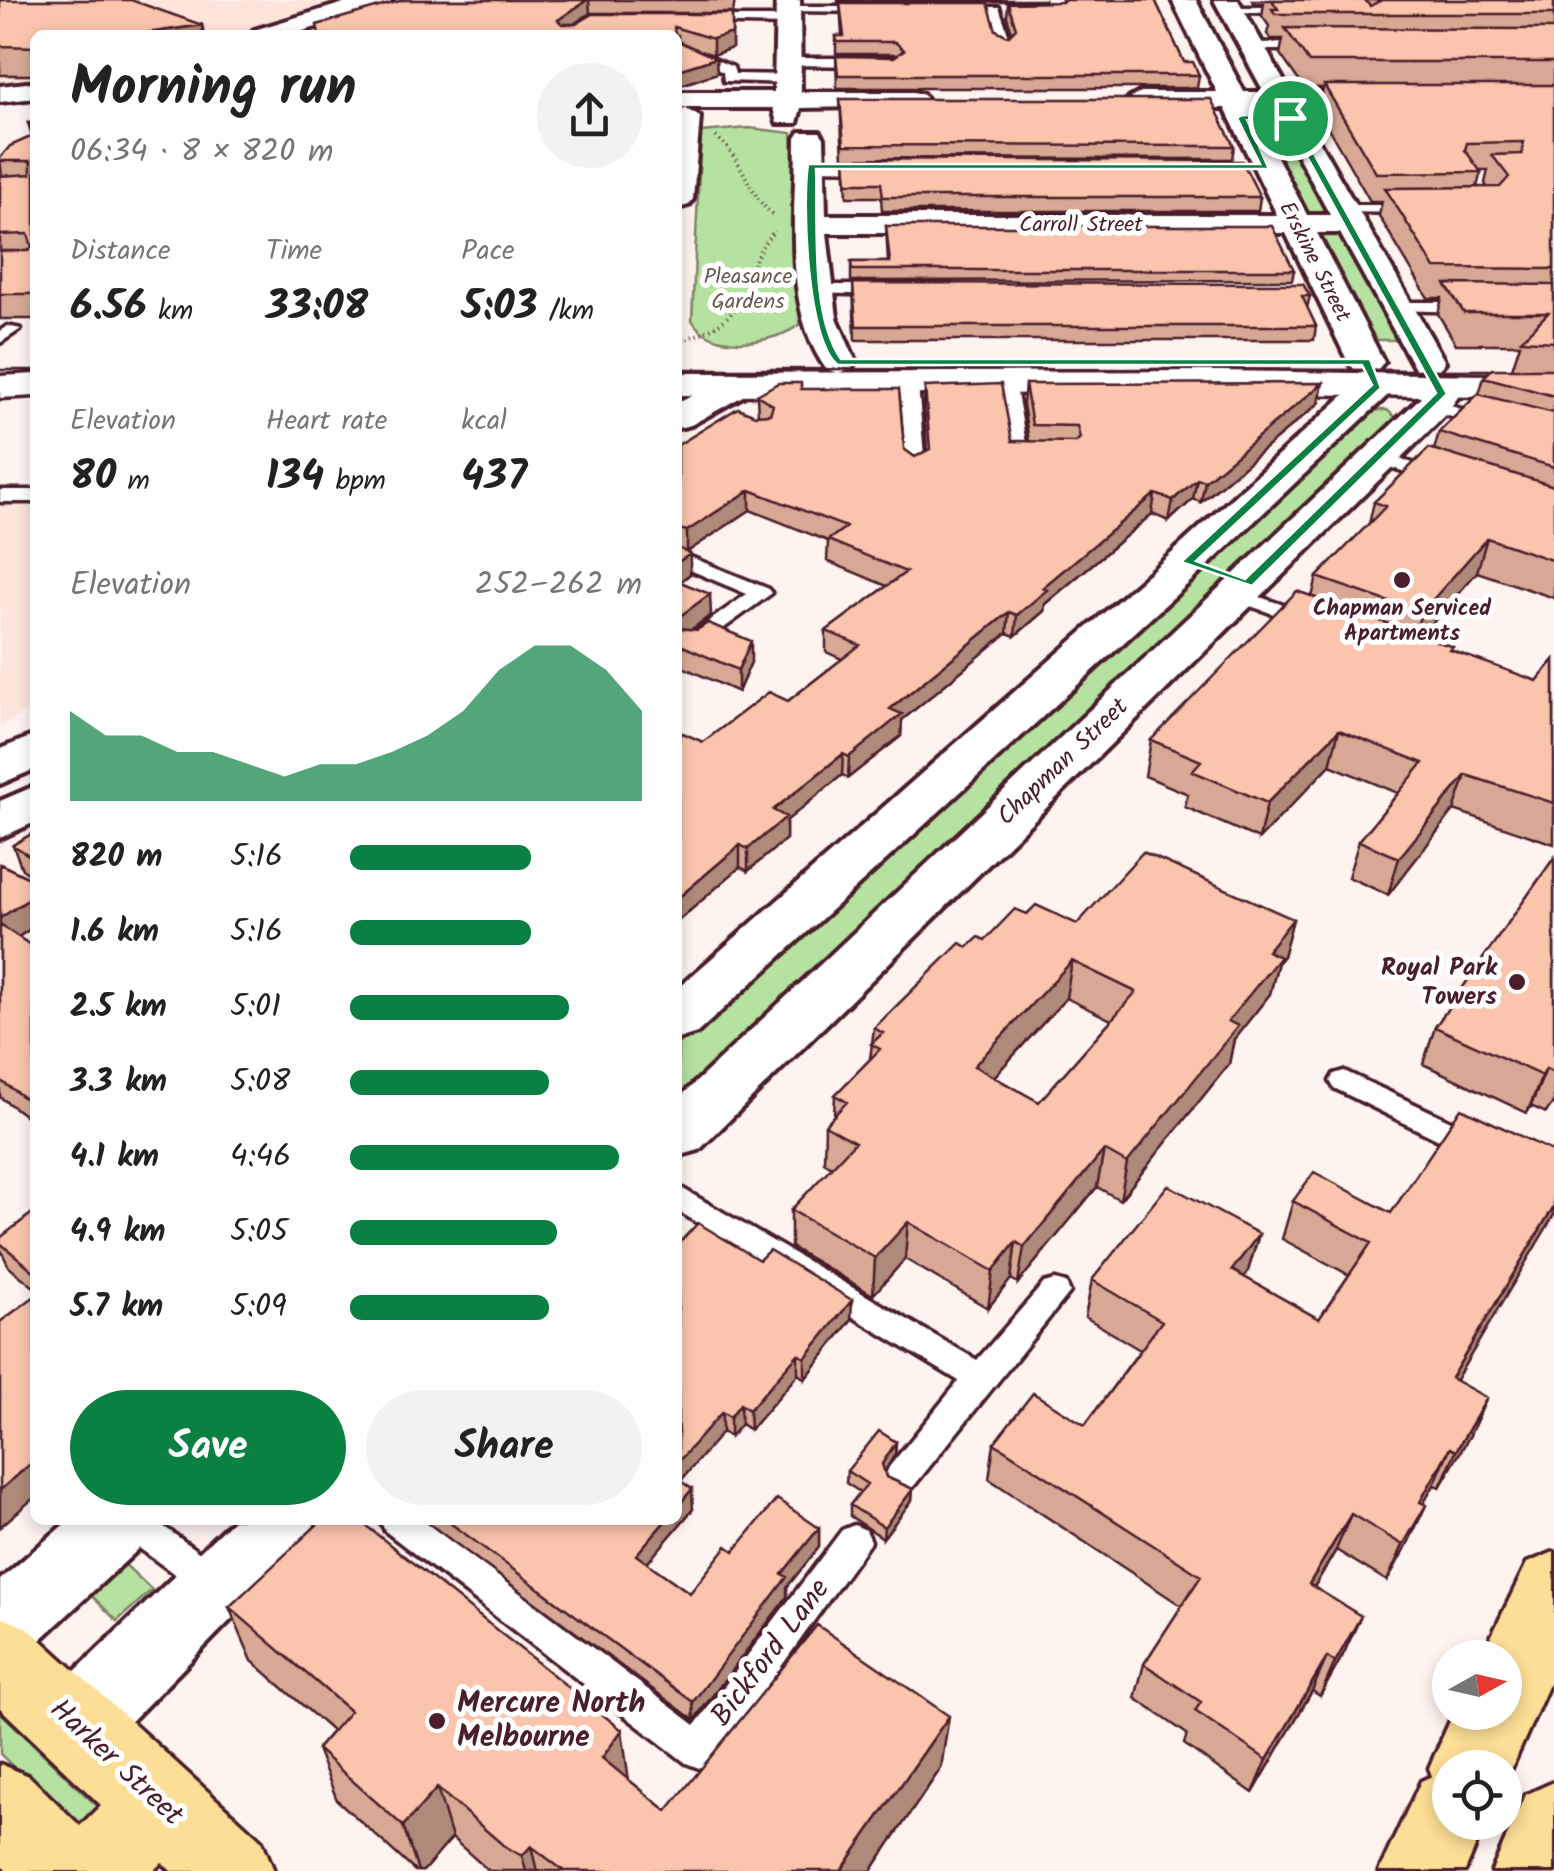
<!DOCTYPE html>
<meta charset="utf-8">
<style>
:root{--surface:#fff;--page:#f2f2f2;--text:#222;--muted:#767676;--accent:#0b8043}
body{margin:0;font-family:Kalam,sans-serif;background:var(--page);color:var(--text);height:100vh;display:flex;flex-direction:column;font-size:38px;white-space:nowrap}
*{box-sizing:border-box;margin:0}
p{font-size:32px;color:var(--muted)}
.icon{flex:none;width:55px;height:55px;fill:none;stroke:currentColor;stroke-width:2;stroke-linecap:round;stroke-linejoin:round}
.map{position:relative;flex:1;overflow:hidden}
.panel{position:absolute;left:30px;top:30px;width:652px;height:1495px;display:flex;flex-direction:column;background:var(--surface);border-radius:15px;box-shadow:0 5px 15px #0003}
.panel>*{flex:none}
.needle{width:65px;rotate:82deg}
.buttons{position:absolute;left:1432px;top:1640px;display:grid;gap:20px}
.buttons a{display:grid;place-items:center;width:90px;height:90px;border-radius:50%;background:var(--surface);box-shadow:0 5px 15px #0003;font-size:50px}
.pin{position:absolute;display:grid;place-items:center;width:85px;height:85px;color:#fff;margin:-42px;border:5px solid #fff;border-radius:50%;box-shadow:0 2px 10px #0007}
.round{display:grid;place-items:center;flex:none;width:105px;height:105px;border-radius:52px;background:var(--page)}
.summary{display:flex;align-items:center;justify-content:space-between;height:170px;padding:0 40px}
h1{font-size:55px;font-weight:800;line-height:75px}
.stats{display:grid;grid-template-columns:repeat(3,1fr);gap:15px;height:170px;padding:10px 40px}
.stats div{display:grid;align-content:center}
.stats b{font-size:42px;font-weight:800}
.stats small{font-size:28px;font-weight:400}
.stats p{font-size:28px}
.chart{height:280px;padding:20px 40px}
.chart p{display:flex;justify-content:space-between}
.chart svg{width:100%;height:180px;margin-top:10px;fill:var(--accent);opacity:.7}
.primary-button{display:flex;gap:20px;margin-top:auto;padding:20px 40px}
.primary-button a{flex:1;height:115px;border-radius:60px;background:var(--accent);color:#fff;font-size:40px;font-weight:800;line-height:115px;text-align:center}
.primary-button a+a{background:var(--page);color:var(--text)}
ul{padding:0 40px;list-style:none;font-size:32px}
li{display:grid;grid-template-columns:160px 120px 1fr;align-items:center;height:75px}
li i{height:25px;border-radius:12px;background:var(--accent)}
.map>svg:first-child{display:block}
.built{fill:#fde5db}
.green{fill:#b5e2a0;stroke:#808066;stroke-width:2.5}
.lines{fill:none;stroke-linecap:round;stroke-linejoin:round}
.lane-casing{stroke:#4a1f2b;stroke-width:7}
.street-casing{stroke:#4a1f2b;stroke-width:8}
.secondary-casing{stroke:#4a1f2b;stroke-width:7}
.primary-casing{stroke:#4a1f2b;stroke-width:7}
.highway-casing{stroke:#4a1f2b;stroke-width:7}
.path{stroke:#4a1f2b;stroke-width:4;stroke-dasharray:1 4;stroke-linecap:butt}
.lane{fill:#fff;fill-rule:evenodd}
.street{fill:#fff;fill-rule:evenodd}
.secondary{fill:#fff;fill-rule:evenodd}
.primary{fill:#fdde96;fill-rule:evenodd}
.highway{fill:#fdde96;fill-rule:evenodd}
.tram{stroke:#4a1f2b;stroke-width:2.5}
.wall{fill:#d7a995;stroke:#4a1f2b;stroke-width:2.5;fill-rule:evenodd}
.shaded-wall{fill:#af8979;stroke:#4a1f2b;stroke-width:2.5}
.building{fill:#fac4ad;stroke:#4a1f2b;stroke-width:2.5;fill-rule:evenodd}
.route{fill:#0b8043;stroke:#fff;stroke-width:2.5;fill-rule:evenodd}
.poi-dot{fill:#4a1f2b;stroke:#fff;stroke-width:4}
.labels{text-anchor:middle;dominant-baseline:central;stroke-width:10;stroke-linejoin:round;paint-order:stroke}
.far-street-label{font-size:22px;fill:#4a1f2b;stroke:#fff}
.far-park-label{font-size:22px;fill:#6a5a4e;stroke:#fff}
.far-poi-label{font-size:22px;font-weight:bold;fill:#4a1f2b;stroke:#fff}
.street-label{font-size:25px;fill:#4a1f2b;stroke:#fff}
.poi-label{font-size:25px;font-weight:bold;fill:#4a1f2b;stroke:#fff;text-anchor:end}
.near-street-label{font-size:30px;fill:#4a1f2b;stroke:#fff}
.near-poi-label{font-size:30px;font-weight:bold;fill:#4a1f2b;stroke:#fff;text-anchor:start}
</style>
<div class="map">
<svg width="1554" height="1871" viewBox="0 0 1554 1871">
<rect width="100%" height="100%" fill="#fef3ef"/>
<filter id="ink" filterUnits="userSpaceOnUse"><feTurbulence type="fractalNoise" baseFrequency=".01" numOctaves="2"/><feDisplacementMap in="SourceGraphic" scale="20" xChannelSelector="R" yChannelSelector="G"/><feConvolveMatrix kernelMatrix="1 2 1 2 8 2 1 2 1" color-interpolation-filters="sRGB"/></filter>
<g filter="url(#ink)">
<!-- built -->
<path class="built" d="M0,0H349L232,35H35V84L0,85Z
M0,501H35V707L0,726Z"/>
<!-- green -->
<path class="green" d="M749,128L792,133L800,324C776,344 710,353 692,320L701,132Z
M1257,128H1280L1328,213H1303Z
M1313,236H1340L1399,340H1370Z
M1369,410H1387L1398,419L678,1098V1044Z
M119,1559L152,1590L117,1621L85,1589Z
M0,1712L105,1814L80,1832L0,1754Z"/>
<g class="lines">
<!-- lane casing -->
<g class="lane-casing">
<path id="lane" d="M788,6H873L879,9L873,12L784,11Z
M954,7H999L1011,42L1001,45L990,12H958Z
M1231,7H1296L1302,10L1296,13L1227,12Z
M700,17H788L794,21L788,25L696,23Z
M1252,43L1312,42L1318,46L1312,50H1248Z
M678,44L733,67L735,74L788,75L794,79L788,83L724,81L723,72L678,52Z
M788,58H868L874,62L868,66L784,65Z
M811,162H876L883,166L876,170L806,169L804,166Z
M1340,205H1415L1422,209L1415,213L1335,212V206Z
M817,285H886L894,290L886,295L811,293L809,290Z
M1395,302H1474L1482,307L1474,312L1389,310V304Z
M7,326L21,329L0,343V331Z
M1007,377L1015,382L1027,449L1042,450V458L1019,459L1010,454L999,382Z
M909,379L918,384L925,469L916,474L907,469L900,384Z
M1433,401L1554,435V446L1427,410L1424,406Z
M1379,453L1447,473L1450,477L1441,483L1373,462V454Z
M0,490H35V502H0Z
M678,552L769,589L772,593L698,647H684L681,643L684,639L747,594L678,565Z
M1237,589L1315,616L1318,620L1308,626L1230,599V591Z
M1344,1071L1483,1136L1487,1144L1483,1152L1473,1155L1463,1152L1334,1088L1330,1081L1334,1074Z
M678,1186L977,1360L1044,1283L1055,1280L1066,1283L1070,1292L913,1487L901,1492L889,1487L885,1477L889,1467L959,1381L678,1211Z
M111,1520H155L227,1573L232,1584L227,1595L215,1600L203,1595L116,1531Z
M380,1520H423L695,1725L842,1530L854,1525L866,1530L871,1541L712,1763L699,1768L686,1763L385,1531Z"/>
</g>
<!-- street casing -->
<g class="street-casing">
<path id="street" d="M354,0H392L389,5L290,35H250L254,30Z
M776,0H800L801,92H913L923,94L927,100L923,106L801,108L797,123H777L773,108H678V92H774Z
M1172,0H1196L1244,92H1264L1214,0H1238L1290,92L1403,94L1407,100L1393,108H1300L1445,362L1439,369L1427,373L1415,369L1340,233H1317L1384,362L1378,369L1366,373L1354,369L1348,362L1286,233H827L837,318L856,362L850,369L838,373L826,369C782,307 796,211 796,138L800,132H820L824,138L826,215H1277L1225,108H1141L1127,100L1141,92H1217ZM1252,108H1272L1330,215H1307Z
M35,82V98L0,102V86Z
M686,109L700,117L693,199L689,205L678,208V111Z
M737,373L750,376L755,384L750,392L691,425L678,428V402Z
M1377,374L1390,377L1395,385L1390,393L1202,571L697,1033L678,1039V988L1172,553L1364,377Z
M1441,376L1454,379L1460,394L1446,414L699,1150L678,1156V1099L1420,398L1428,379Z
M35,735V769L0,784V749Z
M35,786V822L0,838V801Z
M69,1520H155L145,1543L26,1653L0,1663V1580Z
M233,1520H316L306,1543L102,1751L75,1762L48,1751L37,1724L48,1697Z"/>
</g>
<!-- secondary casing -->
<g class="secondary-casing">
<path id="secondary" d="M1220,371L1554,376V398L1220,393L678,395V373Z
M35,374V396L0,398V376Z"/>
</g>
<!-- primary casing -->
<g class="primary-casing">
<path id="primary" d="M1554,1552V1673L1505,1783V1768H1450V1822H1486L1465,1871H1379L1421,1781L1432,1776L1429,1768L1454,1712H1505V1658H1481L1527,1563Z"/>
</g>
<!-- highway casing -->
<g class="highway-casing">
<path id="highway" d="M0,1617L28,1628L262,1841L274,1871H171L162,1862L153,1871H7L0,1864V1764L29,1776L80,1826L101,1805L0,1708Z
M1554,1782V1871H1492L1525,1795Z"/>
</g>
<!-- path -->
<path class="path" d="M716,137C744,158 747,194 774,216
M678,342C693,336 710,331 723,321C752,299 745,258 775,231"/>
<!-- lane -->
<use href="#lane" class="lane"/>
<!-- street -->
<use href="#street" class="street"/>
<!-- secondary -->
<use href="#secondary" class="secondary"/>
<!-- primary -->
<use href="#primary" class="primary"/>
<!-- highway -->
<use href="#highway" class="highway"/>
<!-- tram -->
<path class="tram" d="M678,369L1554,370
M0,370H35"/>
</g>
<!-- wall -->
<path class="wall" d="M0,0L202,25L204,35H35V75H0Z
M403,0H735L733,13H590L575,24L732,14V48L713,55L693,48L717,73L678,86V35H319Z
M838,0H1045V2H838Z
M1062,0H1155L1184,62L1199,75L1197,88H837L836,56H896L894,54H836V36H842L840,3L996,30L1008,36L1012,32L1007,16L1008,3L1063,2Z
M1252,0H1554V598L1477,572L1422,635L1452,651L1537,681L1554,660V844L1454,810L1388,895L1348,877L1359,841L1398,793L1330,765L1259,839L1185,807L1188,794L1145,776L1151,740L1312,597L1317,577L1369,524L1374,502L1434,450L1439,432L1479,394L1484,377L1512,369L1520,344H1456L1438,314L1442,298H1428L1379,216L1382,201H1370L1319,112L1323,88H1304L1280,54L1283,39H1271L1267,34L1269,26L1262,16L1264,3H1254ZM1480,170H1488L1485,183L1487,187H1477L1481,172Z
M840,99L1234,146L1232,159L843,158Z
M35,122V319H0V176H2L0,158L32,136L28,123Z
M845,159L1260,197L1258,211H882L881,197H847Z
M886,226L1294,270L1292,280L851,281V262H888Z
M853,283L1310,296L1307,308L1316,326L1314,340H855Z
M1025,384L1319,403L1201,502L1193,499L1169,521L1152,514L1045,604L1044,611L1015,636L1007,633L902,720L901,736L848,778L842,775L786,821V839L748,871L740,867L678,921V737L703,742L788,701L842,659L826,652V631L887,586L827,561L828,541L750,510L687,552L682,550L690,574L680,582L711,615L692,629L751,662L738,692L678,665V445L758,415L757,395L801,389L915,457L927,450L924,406L925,387L1012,441H1029L1023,404Z
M35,832V926L18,937L35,948V1123L0,1097V864L29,878V874L22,869L13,845Z
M1554,858V1101L1546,1113L1531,1106L1527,1113L1423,1064L1435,1027Z
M1027,914L1077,924L1293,919L1283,956L1278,962L1270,994L1234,1039L1229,1064L1120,1200L1097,1187L1018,1283L1011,1279L988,1308L905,1259L873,1295L791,1247V1210L832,1167L824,1162L825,1125L834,1115L835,1095L870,1059L874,1028L968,947L985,940ZM1066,998L1111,1020L1039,1102L994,1077Z
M1293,1201L1391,1213L1455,1381L1470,1435L1440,1487L1434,1485L1423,1504L1426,1505L1409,1541L1387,1581L1336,1550L1314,1587L1345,1651L1320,1696L1312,1691L1253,1793L1184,1744L1187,1734L1135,1698L1144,1664L1182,1606L989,1479L994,1443L1085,1425L1140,1350L1085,1317L1092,1280L1259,1234L1248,1271L1244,1277L1319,1319L1349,1275L1282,1239Z
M35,1211V1288L9,1267L0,1248V1238Z
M678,1244L851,1320L805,1379L798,1374L750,1430L741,1424L730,1437L722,1432L680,1481L693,1509L647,1563L690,1593L734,1551L819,1528V1547L787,1587V1597L694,1720L424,1520H678Z
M896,1442L895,1454L884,1471L886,1477L913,1489L912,1500L883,1538L850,1516V1505L860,1492L846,1483L847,1471Z
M229,1607L629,1780L667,1811L941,1768L871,1871H489L452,1838L423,1871H415L337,1800L317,1749L332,1731L252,1661Z"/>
<!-- shaded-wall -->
<path class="shaded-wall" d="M587,0H589L590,13L559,34L558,20Z
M202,25L204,35H133Z
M732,29V48L713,55V39Z
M716,58L717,73L678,86V70Z
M1323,383L1319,403L1201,502L1205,481Z
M1197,479L1193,499L1169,521L1173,500Z
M750,490V510L687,552V531Z
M1155,494L1152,514L1045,604L1044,611L1015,636L1017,615L1042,588Z
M1487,538L1477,572L1411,647L1421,613Z
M690,554V574L678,583V562Z
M710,594L711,615L681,637L678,643V620L680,616Z
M1009,612L1007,633L902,720L901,736L848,778L849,757L890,709Z
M751,641V662L738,692V670Z
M1339,730L1330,765L1259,839L1267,803Z
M843,754L842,775L786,821V839L748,871V849L773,810Z
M1466,775L1454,810L1388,895L1399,858Z
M740,845V867L678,921V898Z
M35,895V926L4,946L0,935V918Z
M1293,919L1283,956L1278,962L1270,994L1234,1039L1229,1064L1120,1200L1127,1163L1228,1021L1267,951Z
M1072,961L1066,998L970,1103L974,1066Z
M1546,1069L1531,1106L1527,1113L1542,1076Z
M1104,1150L1097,1187L1018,1283L1024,1247Z
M1554,1206V1215L1435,1415L1451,1378Z
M908,1222L905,1259L873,1295L875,1258Z
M1259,1234L1248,1271L1222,1308L1232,1270Z
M1016,1242L1011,1279L988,1308L993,1271Z
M852,1300L851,1320L805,1379V1358Z
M798,1354V1374L750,1430L749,1410Z
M1487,1398L1470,1435L1440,1487L1456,1451Z
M740,1404L741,1424L730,1437V1417Z
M722,1412V1432L678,1484V1462Z
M896,1442L895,1454L882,1476V1464Z
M1450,1448L1434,1485L1404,1537L1420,1502Z
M35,1460V1497L0,1527V1490Z
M692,1489L693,1509L638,1574L636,1555L666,1520H678V1506Z
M913,1489L912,1500L883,1538L884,1527Z
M1426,1505L1409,1541L1387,1581L1403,1545Z
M1351,1514L1336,1550L1295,1619L1309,1584Z
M819,1528V1547L787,1587V1597L694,1720L693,1702L782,1574Z
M1361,1616L1345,1651L1320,1696L1335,1662Z
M1327,1657L1312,1691L1253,1793L1267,1760Z
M949,1716L941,1768L871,1871H841Z
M622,1730L629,1782L602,1758Z
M437,1788L452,1838L423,1871H418L403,1826Z
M531,1846L537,1871H526L522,1856Z"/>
<!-- building -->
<path class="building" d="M0,0H131L202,25L133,35H35V47L0,46Z
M403,0H587L558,20L562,24H576L593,14H732V33L713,39L674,27L675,35H319L317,25Z
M1065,0H1155L1184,62H1193L1199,75H838L836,56L894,57L904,50L895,42H837L836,36H844L840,3H988L996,30L1008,36L1016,28L1008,3L1063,2Z
M1272,0H1365L1370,6L1382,0H1554V14H1275L1272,9H1278Z
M1285,28L1554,29V62H1309Z
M678,41L716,58L678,70Z
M1324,85H1554V269L1435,268L1385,188L1500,187L1509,177L1492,155L1522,154L1524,142L1467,143L1465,150L1481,172L1376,173Z
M840,99H1211L1234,146L844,145Z
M35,122V132L28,123Z
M35,135V294H0V251H28L32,247L28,234L0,235V176L31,174V161H0V158L10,146Z
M845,159L1242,161L1260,197H883L881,183H847Z
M886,226H1272L1294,270H852L851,262H890Z
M853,283L1303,284L1310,296H1302L1316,326H856Z
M1445,284L1554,285V342L1521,340L1548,313H1464Z
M1492,369H1554V396L1484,377Z
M778,383H801V389H899L904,449L915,457L930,449L925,387L1001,384L1012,441L1076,442L1080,438L1077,426L1032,425L1025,384L1323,383L1205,481L1197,479L1173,500L1155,494L1042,588L1047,590L1017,615L1009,612L890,709L902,714L849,757L843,754L773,810L786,817L748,849L740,845L678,898V737L683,733L703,742L769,692L788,701L860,645L826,631L906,572L828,540L846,527L750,490L687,531L678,529V445L738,408L755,415L770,414L773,405L757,395Z
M1478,394L1554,413V467L1439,432Z
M1429,448L1554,486V561L1487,538L1421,613L1317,577L1386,506L1374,502Z
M678,548L690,554L678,562Z
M678,581L710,594L680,616L678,620Z
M1297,591L1453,647L1450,650L1537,681L1554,660V803L1466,775L1399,858L1359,841L1423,763L1339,730L1267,803L1192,771L1201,761L1151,740Z
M708,623L751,641L738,670L678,644V624L680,628L697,630Z
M35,832V895L0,918V864L29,878L30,856L13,845Z
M1143,852L1293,919L1267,951L1280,957L1228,1021L1238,1026L1127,1163L1104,1150L1024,1247L1016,1242L993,1271L908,1222L875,1258L791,1210L855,1142L825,1125L847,1102L835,1095L880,1049L871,1044L883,1033L874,1028L960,943L968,947L979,937L985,940L1015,909L1027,914L1036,905L1077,924ZM1072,961L1136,992L1039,1102L974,1066Z
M1554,858V1073L1546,1069L1542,1076L1435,1027Z
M0,925L35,948V1106L0,1080Z
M1461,1108L1554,1152V1206L1451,1378L1487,1398L1456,1451L1450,1448L1420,1502L1426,1505L1403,1545L1351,1514L1309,1584L1361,1616L1335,1662L1327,1657L1267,1760L1195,1711L1201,1702L1144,1664L1201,1576L994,1443L1033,1393L1085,1425L1162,1321L1092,1280L1168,1185L1259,1234L1232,1270L1319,1319L1371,1243L1293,1201L1314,1172L1391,1213Z
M35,1211V1272L0,1243V1238Z
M698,1223L759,1260L769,1250L852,1300L805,1358L798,1354L749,1410L740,1404L730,1417L722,1412L678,1462V1244Z
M35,1296V1460L0,1490V1322Z
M879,1431L896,1442L882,1464L886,1477L913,1489L884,1527L850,1505L867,1484L847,1471Z
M678,1479L692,1489L678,1506Z
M777,1499L819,1528L782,1574L787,1577L693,1702L446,1520H666L636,1555L690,1593L727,1546L734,1551Z
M322,1520H359L622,1730L602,1758L667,1811L817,1625L949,1716L841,1871H564L531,1846L522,1856L503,1845L437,1788L403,1826L317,1749L350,1711L229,1607Z"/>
</g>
<!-- route -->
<path class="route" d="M1242,115L1293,116L1447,394L1252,586L1181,562L1372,385L1362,365H838C807,343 802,203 808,164H1260L1237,118ZM1247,120H1287L1436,393L1245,579L1196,561L1381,388L1370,359H841C810,315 818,223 816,169H1269Z"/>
<!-- markers -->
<g class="poi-dot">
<circle cx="1402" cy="580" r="10"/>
<circle cx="1517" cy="982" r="10"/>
<circle cx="437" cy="1721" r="10"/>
</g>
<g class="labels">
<!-- far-street labels -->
<g class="far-street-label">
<text x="1081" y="225">Carroll Street</text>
<text transform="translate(1314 262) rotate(63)">Erskine Street</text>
</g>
<!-- far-park labels -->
<g class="far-park-label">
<text x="748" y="277">Pleasance<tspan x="748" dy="25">Gardens</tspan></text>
</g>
<!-- far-poi labels -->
<g class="far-poi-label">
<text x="1402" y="609">Chapman Serviced<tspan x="1402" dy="25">Apartments</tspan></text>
</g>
<!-- street labels -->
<g class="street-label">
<text transform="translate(1063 762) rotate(-44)">Chapman Street</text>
</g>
<!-- poi labels -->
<g class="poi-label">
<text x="1497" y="968">Royal Park<tspan x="1497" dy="29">Towers</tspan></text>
</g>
<!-- near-street labels -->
<g class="near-street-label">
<text transform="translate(771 1653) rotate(-53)">Bickford Lane</text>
<text transform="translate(116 1763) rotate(43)">Harker Street</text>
</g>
<!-- near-poi labels -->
<g class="near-poi-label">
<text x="457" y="1704">Mercure North<tspan x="457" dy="34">Melbourne</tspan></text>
</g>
</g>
</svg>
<div class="buttons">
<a><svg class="needle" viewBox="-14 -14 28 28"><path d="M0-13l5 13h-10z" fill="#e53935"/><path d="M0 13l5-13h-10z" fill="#767676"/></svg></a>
<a><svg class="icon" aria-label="locate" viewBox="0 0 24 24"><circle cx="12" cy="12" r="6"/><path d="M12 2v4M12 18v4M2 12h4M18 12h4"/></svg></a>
</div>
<div class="pin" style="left:1290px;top:118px;background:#1e9e55"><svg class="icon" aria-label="arrive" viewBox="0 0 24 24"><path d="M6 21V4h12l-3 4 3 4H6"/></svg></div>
<section class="panel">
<div class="summary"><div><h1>Morning run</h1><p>06:34 · 8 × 820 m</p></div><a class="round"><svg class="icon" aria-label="share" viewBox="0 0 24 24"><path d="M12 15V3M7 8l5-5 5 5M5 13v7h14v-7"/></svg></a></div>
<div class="stats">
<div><p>Distance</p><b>6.56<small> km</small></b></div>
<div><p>Time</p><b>33:08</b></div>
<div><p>Pace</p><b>5:03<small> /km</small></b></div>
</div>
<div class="stats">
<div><p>Elevation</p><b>80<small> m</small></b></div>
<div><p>Heart rate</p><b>134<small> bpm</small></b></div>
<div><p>kcal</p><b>437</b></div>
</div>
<div class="chart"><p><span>Elevation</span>252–262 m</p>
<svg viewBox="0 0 160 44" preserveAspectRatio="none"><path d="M0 44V22L10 28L20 28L30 32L40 32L50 35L60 38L70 35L80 35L90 32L100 28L110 22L120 12L130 6L140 6L150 12L160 22V44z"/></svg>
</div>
<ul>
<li><b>820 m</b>5:16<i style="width:62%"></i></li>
<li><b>1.6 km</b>5:16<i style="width:62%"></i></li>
<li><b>2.5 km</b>5:01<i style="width:75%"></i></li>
<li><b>3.3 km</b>5:08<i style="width:68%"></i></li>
<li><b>4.1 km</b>4:46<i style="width:92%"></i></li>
<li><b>4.9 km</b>5:05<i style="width:71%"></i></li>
<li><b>5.7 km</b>5:09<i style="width:68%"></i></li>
</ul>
<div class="primary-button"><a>Save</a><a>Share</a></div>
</section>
</div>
